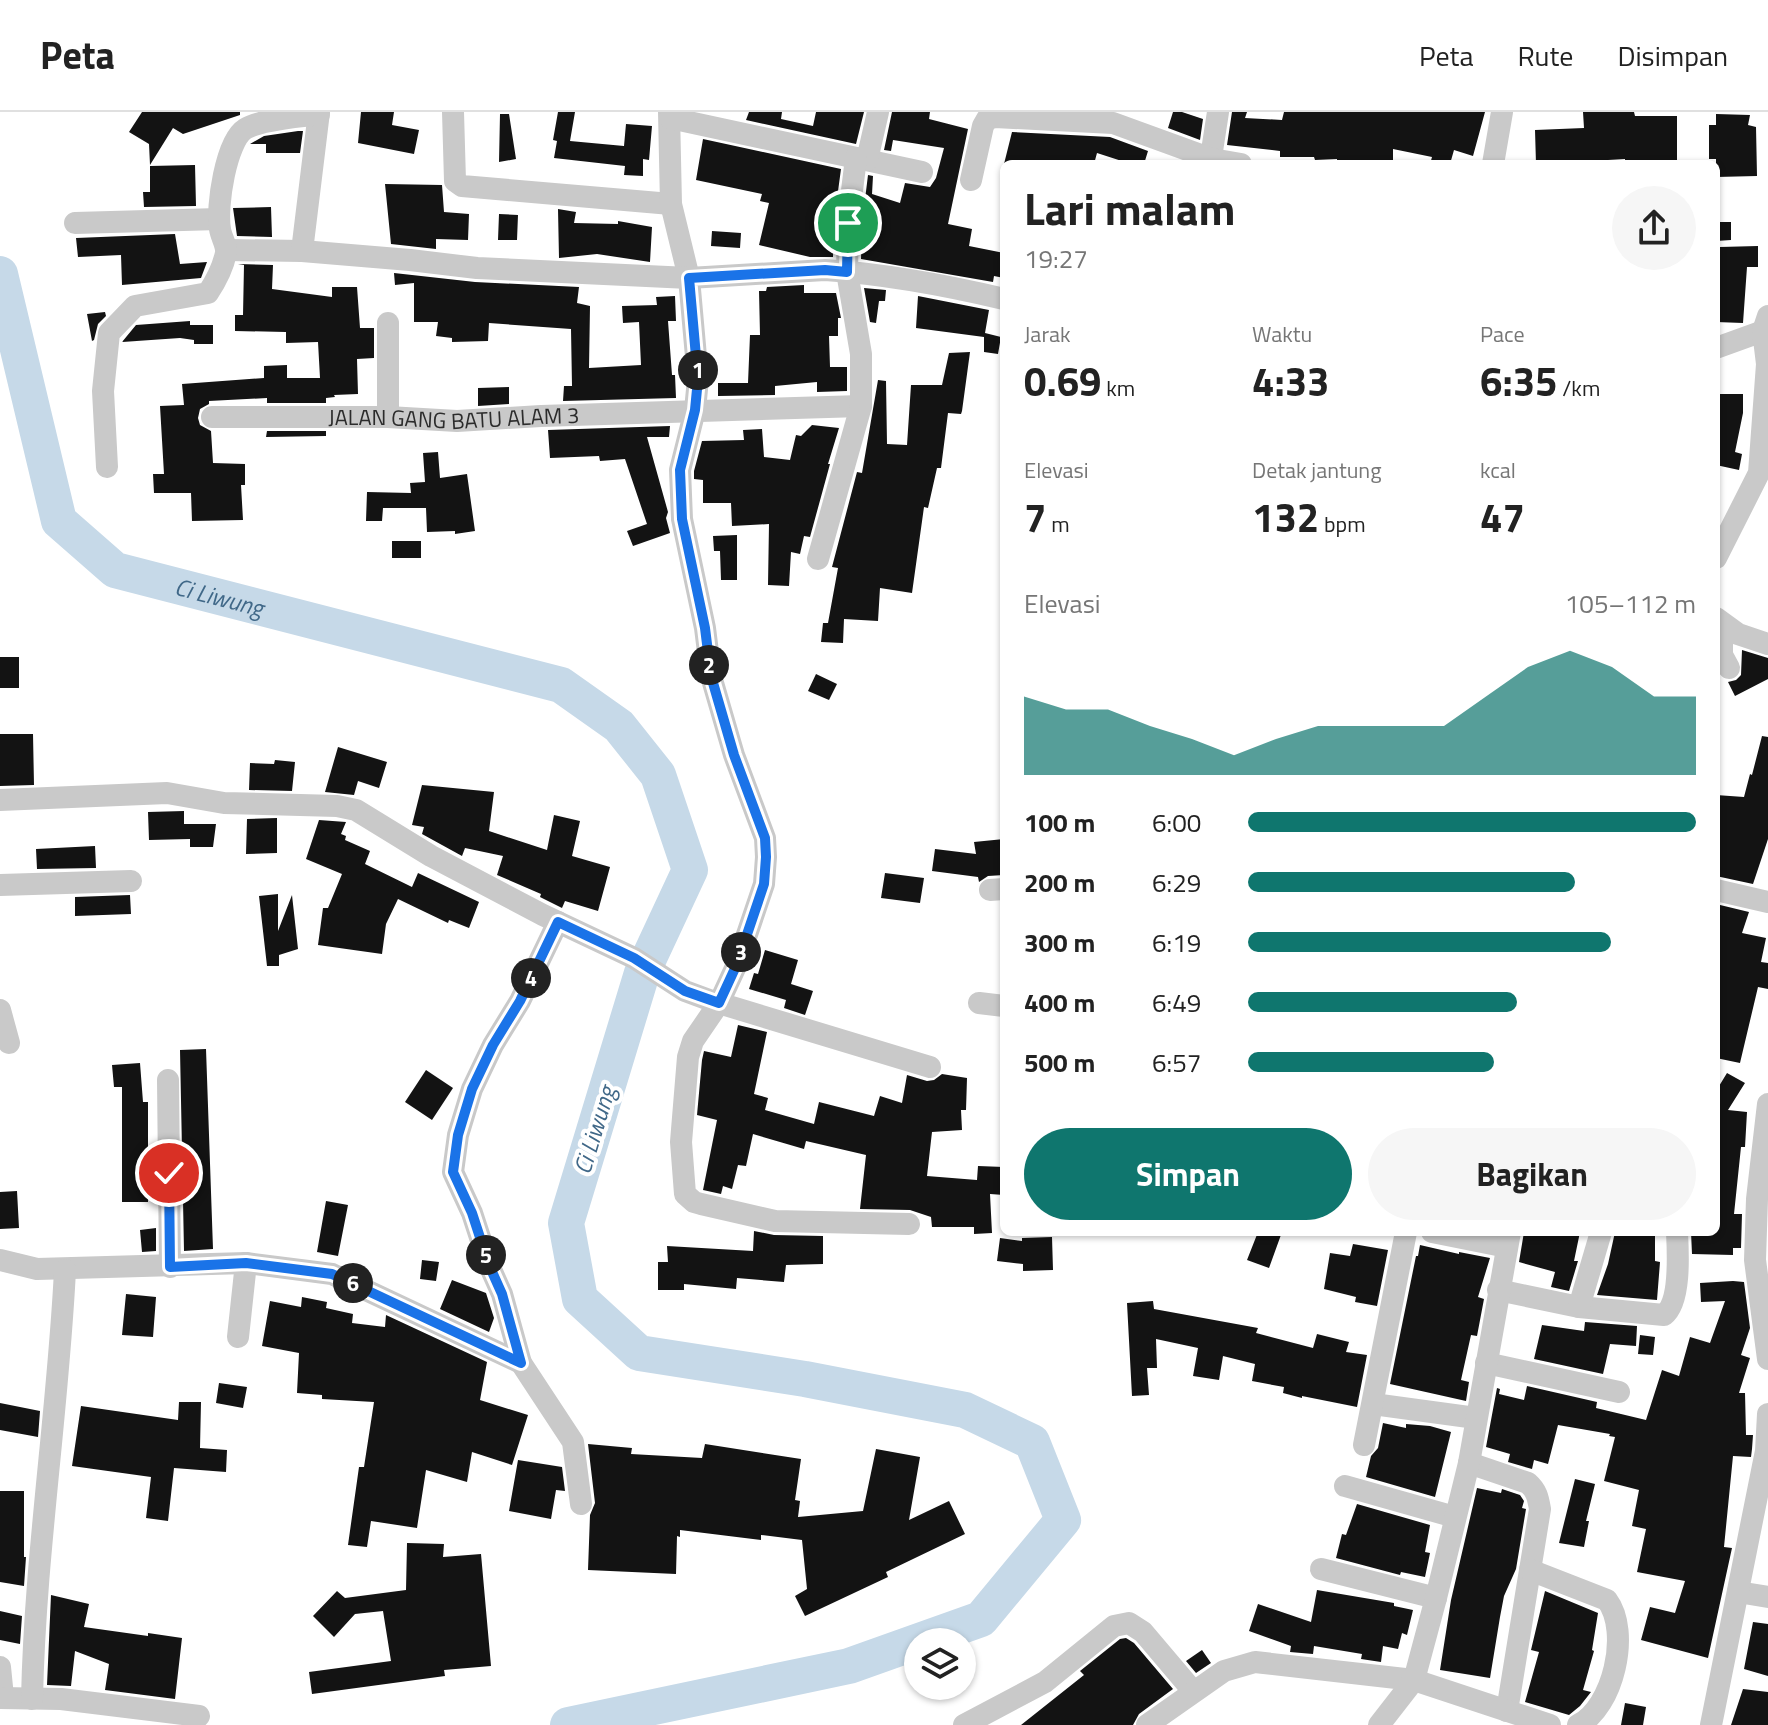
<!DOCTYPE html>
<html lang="id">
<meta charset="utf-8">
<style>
:root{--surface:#fff;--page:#f6f6f6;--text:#222;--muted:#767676;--line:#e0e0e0;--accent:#0f766e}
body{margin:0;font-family:"Titillium Web",sans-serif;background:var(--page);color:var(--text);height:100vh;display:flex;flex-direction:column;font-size:30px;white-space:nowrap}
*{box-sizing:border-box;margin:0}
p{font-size:26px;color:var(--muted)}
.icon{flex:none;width:44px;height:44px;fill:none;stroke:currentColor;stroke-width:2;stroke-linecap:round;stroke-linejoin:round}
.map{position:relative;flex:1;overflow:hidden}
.drawer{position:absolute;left:1000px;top:48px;width:720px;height:1076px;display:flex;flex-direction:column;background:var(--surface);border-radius:12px;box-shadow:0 2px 6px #0004}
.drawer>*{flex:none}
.tools{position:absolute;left:904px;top:1516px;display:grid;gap:16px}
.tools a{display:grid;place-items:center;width:72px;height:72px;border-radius:50%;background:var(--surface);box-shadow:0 2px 6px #0004;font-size:40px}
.pin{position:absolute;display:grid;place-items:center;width:68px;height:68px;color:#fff;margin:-34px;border:4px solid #fff;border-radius:50%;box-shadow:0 2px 8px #0007}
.km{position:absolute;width:40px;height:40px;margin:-20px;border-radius:50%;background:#222;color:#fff;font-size:22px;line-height:40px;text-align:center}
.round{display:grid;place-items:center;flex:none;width:84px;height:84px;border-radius:42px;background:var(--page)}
.headline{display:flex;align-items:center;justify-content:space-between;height:136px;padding:0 24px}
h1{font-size:44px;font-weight:700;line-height:60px}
.metrics{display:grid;grid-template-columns:repeat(3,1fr);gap:12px;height:136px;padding:8px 24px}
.metrics div{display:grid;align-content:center}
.metrics b{font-size:40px;font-weight:700}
.metrics small{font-size:22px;font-weight:400}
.metrics p{font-size:22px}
.chart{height:224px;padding:16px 24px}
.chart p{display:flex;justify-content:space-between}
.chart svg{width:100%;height:144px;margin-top:8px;fill:var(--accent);opacity:.7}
.primary-button{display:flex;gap:16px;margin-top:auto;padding:16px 24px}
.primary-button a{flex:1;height:92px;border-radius:48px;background:var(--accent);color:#fff;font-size:32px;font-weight:700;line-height:92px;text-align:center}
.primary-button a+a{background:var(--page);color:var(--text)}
ul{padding:0 24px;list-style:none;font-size:26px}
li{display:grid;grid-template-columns:128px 96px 1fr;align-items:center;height:60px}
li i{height:20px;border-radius:10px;background:var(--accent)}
header{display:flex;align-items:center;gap:48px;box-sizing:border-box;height:112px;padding:0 40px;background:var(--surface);border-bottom:2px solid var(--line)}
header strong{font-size:38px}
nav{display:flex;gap:44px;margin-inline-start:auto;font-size:28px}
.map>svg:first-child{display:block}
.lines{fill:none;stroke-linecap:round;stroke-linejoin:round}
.river{stroke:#c6d9e8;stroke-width:36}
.building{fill:#131313}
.street{stroke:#c9c9c9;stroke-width:22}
.route-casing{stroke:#fff;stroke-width:16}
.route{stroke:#1a73e8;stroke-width:10}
.labels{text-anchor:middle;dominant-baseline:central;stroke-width:8;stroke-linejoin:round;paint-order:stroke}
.street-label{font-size:22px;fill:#2c2c2c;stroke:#fff}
.water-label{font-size:24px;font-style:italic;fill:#406888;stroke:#fff}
</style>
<header>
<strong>Peta</strong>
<nav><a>Peta</a><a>Rute</a><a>Disimpan</a></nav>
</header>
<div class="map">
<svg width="1768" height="1613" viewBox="0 0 1768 1613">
<rect width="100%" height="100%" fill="#fff"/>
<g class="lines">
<!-- river -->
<path class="river" id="s1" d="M0,162L59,409L115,458L561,573L619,614L658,663L690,758L642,861L566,1111L580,1187L639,1241L805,1267L965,1298L1032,1330L1063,1408L981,1507L849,1554L568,1613"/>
</g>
<!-- building -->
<path class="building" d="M142,0H240V3L183,22L173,16L150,53L149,32L129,20Z
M361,0H394L392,13L419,18L414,42L358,31Z
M558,0H575L570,29L624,34L626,12L652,14L649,48L643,47V64L624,63L625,54L554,46L557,29L553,28Z
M749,0H782L781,7L813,14L816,0H864L856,32L746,8Z
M892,0H930L929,7L968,17L948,112L972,117L969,134L1004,141V166L994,164L993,170L861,147L862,112L868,63L873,64L872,82L900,91L905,71L930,75L936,66L944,36L893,28L891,39L884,38Z
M1173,0H1182L1203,7L1200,28L1168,16Z
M1232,0H1247L1245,6L1282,8L1284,0H1485L1473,44L1454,38L1450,52H1430L1432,45L1393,37V51H1337V47L1315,48L1314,45H1280V39L1227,33Z
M1583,0H1634L1635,4H1677V52H1625V47L1591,49V52H1536L1535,18L1584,16Z
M500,2H509L516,47L499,50Z
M1716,2L1750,3L1748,13L1756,15L1757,64L1716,65V47H1709V13H1716Z
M298,19H303L300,41H266V32H250L264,24Z
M1012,20L1110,25L1148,39L1144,52H1131L1097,41L1094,52H1004Z
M703,27L841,57L834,109L833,145H810L759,133L769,91L760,89L762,82L696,68Z
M195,53L196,94L144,95L143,80H150V54Z
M385,72L442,73L444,100L469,102L468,128L436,127V137L391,132Z
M271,95L272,125L237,124L233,96Z
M558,97L576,100L574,111L618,112V109L652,115L650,150L597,142L559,146Z
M499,102L518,103L517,128H498Z
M1716,110H1731V128L1716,129Z
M712,119L741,121L740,136L711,134Z
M175,122L180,152L207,150L201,166L122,173L121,143L78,145L76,126Z
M1758,134V155H1747L1743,211L1716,210V170L1720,135Z
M238,152L273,153L272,177L332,185V175H357L360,216H374V246L357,247L358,282L334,283L335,285L326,286V291H267V286L209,289V292L200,297L198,306L200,313L211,319L213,351L245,352V373H241L243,408L192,409L191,381H154L153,362H164L160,294L184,293L182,272L264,266V254L287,253V266H320L318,230L286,231V220L235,219V203H243L244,153Z
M394,161L475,170L579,175L577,191L590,194L589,256L641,253L639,210L623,211L622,194L657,193L656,185L675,184L676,209H668L672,263H675L676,286L563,289L564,274H572L571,217L489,211L488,229L452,230V226L436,224L438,210H414V171L395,173Z
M804,173V181H836L841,206H838V224H829L830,255H847V279L817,280V270L775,274V283L718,284V271H748L750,223H760L759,179H766L767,175Z
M864,176L886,178L885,189H879L876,211L870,210Z
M918,184L989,198L985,221L1001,225L998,242L984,240V225L916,216Z
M105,200L106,204L98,212L94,228L92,229L87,202Z
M190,209V213H213V232H194V228L180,226L122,230L136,213Z
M970,240L962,299L961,302L948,301L941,356H937L928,396L924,395L912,481L880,476L878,509L844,507L843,531L821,530L823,511H828L838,456L832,455L857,360L862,361L878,268L886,269L887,332L907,333L911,273H942L949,241Z
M509,275V292L478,294V276Z
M1718,282H1743V301L1735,340L1742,342L1739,358L1716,353Z
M812,313L839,316L828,352H830L810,425L804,424L800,442L791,440L789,474L768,473L769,412L732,414L731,391H703V368L694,367V359L702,329L744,328L743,318L762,317L764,345L790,348L796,323L801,324Z
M670,314L669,325H647L668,400L666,406L670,421L633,434L627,419L647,412L625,347L600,349L599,344L550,346L548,318Z
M267,319H326V324L266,325Z
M438,340L440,366L467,362L475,419L455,422V419L427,420L426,396H383L382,409H366L367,380L411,381L410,371L425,370L423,341Z
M737,423V468H721L720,439H714L713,424Z
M392,429H421V446H392Z
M1742,538L1768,546V567L1735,584L1728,570L1736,568L1741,563Z
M0,545H19V576H0Z
M816,562L837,572L829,588L808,579Z
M0,622H33L34,673L0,674Z
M1762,624L1768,625V727L1753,772L1716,764V683L1744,685L1750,662L1752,663Z
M338,635L387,650L379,676L358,669L354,683L325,680Z
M275,648L295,650L292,679L249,678L250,651L274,652Z
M422,673L494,680L489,719L547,738L554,703L580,709L572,744L610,755L598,799L565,789L562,796L540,785L541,782L497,763L503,744L465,736L462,744L422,722L424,715L412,713Z
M184,699V712H216L213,735H190V727L149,728L148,700Z
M277,706V741L246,742L247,707Z
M319,708L346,710L341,722L346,724L345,728L370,739L365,752L412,775L418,761L479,790L469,816L449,808L448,811L398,787L386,812L382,842L318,833L323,796H328L342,762L306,747Z
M1004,727V763L988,764L979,770L978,765L932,759L935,737L976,742L974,730Z
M95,734L96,756L37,757L36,737Z
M885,761L924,766L920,791L881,786Z
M278,782V819L292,783L298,837L279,843V854H267L259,784Z
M130,783L131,802L75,804V785Z
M1716,792L1749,800L1742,821L1766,826L1761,850L1768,851V877L1758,875L1740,951L1716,946Z
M765,838L798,848L791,872L813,879L805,903L784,896L786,888L749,877L754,861L758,862Z
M738,913L767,920L754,982L768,986L765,998L814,1012L819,990L874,1004L880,984L902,991L907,963L927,969L934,968L942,962L967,966L966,998H961L962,1018L932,1020L927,1064L977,1068L978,1054L1004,1055V1083L990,1082L992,1121L974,1122V1115H932L931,1105L910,1098L860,1097L866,1043L806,1029L804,1037L753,1022L746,1054L738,1053L732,1077L723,1074L721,1082L703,1078L717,1008L697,1003L702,948L704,939L731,945Z
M206,937L213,1137L184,1139L180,938Z
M140,951L143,990H148V1090H122V975H114L112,953Z
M426,958L453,976L432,1008L405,990Z
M1727,961L1745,971L1728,998L1747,1000L1745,1035H1741L1734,1102H1742L1741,1136H1733V1143L1692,1142L1691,1120H1716V979Z
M17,1079L19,1116L0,1117V1080Z
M326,1089L348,1093L338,1144L317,1140Z
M156,1116V1139L142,1140L140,1118Z
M754,1119L774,1123L823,1124V1152L786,1153L784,1170L737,1166L736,1177L684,1172V1178H658V1150H668L667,1134L753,1139Z
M1258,1120H1282L1269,1156L1247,1148Z
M1524,1120H1580L1574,1149H1578L1569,1179L1551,1175L1555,1160L1519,1150Z
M1615,1120H1655V1149L1660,1150L1657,1188L1597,1183L1608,1152Z
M1052,1125L1053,1158L1023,1159V1152L997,1149L1000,1126L1022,1129V1126Z
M1353,1132L1388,1138L1377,1194L1355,1190L1356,1185L1324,1177L1330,1141L1350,1144Z
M1420,1133L1459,1142V1140L1490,1146L1478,1185L1484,1187L1477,1224L1471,1223L1461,1268L1469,1270L1466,1289L1390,1272L1416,1144H1418Z
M422,1148L439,1150L436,1169L420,1167Z
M452,1168L486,1181L494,1206L489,1220L440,1197Z
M1733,1169L1744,1170L1750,1216L1741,1243L1750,1246L1739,1281H1745L1746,1323H1753L1752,1337L1751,1345L1733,1344L1724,1435L1732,1436L1708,1546L1641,1528L1650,1495L1675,1501L1685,1469L1637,1460L1646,1417L1632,1414L1639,1378L1604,1369L1615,1325L1609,1324L1610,1322L1558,1313L1548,1352L1534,1348L1532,1357L1508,1350L1510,1342L1486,1335L1497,1276L1500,1277L1499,1282L1524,1288L1527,1274L1597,1290L1596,1296L1646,1308L1662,1258L1679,1264L1690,1225L1710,1231L1725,1189L1701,1190L1700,1171Z
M126,1182L156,1185L153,1225L122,1223Z
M302,1185L327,1190L326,1196L353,1202L352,1211L385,1215L386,1203L487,1250L480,1288L528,1303L512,1353L472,1340L467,1370L426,1358L417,1416L371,1409L367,1435L348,1433L359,1355H364L374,1290L322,1287V1283L297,1281L299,1241L262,1234L270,1189L301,1195Z
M1153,1189L1154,1197L1258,1216L1256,1221L1313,1236L1317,1222L1349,1230L1346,1240L1367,1243L1357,1295L1302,1284V1286L1283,1281L1284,1275L1252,1269L1255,1252L1223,1244L1219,1268L1193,1264L1198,1236L1156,1227L1157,1256H1147L1149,1283L1132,1284L1127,1191Z
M1585,1210L1637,1214L1636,1234L1610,1232L1603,1262L1534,1247L1542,1213L1584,1219Z
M1640,1223L1655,1225L1653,1243L1638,1242Z
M219,1271L247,1275L243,1296L216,1291Z
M179,1290H201L200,1336L227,1338L226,1360L174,1356L168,1409L146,1406L151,1365L72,1354L81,1294L178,1308Z
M0,1291L40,1299L38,1325L0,1318Z
M1383,1311L1406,1316V1312L1430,1314L1451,1320L1435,1385L1366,1365L1371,1344L1378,1336Z
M588,1332L632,1336L631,1342L702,1346L705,1332L801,1347L795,1388L800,1389L798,1405L863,1399L876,1337L920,1345L909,1408L949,1389L965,1422L886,1460L888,1465L805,1504L795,1484L807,1477L802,1428L761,1423V1428L680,1418V1425L677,1424L676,1462L588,1458L590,1403L595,1391Z
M518,1348L562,1355L565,1379L556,1378L551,1407L509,1399Z
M1575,1367L1595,1372L1586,1409H1589L1584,1435L1559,1431Z
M1477,1376L1501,1381L1502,1377L1520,1383L1524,1389L1522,1396L1526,1397L1516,1457L1504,1484L1500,1505L1490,1566L1440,1558L1451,1488Z
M0,1379H24V1445H26L24,1474L0,1470Z
M1357,1392L1430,1413L1425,1440L1430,1441L1425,1465L1401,1460L1400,1463L1336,1446L1342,1422L1346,1423Z
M407,1431L444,1432L443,1445L481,1442L491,1554L444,1558L445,1564L312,1582L309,1560L391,1549L383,1499L355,1502L334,1525L313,1504L337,1479L345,1486L406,1478Z
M1317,1478L1394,1491V1494L1413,1498L1407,1523L1402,1521L1398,1537L1383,1534L1381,1550L1361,1547L1362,1542L1314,1534L1313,1542L1290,1540L1291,1534L1249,1519L1258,1492L1311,1510Z
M1545,1479L1598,1501L1592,1538L1594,1539L1583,1578L1591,1580L1580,1594L1569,1603L1525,1590L1539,1540L1531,1538Z
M51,1483L89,1492L84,1515L148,1524V1521L182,1526L175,1587L105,1578L109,1552L75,1539L71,1574L47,1573Z
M0,1499L22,1504L20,1532L0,1528Z
M1753,1510L1768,1512V1564L1744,1557Z
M1126,1526L1134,1531L1173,1577L1139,1602L1133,1613H1021L1084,1563L1080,1559L1120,1527Z
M1202,1538L1211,1551L1196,1561L1186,1549Z
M1743,1577L1768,1580V1613H1731Z
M1625,1591L1646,1595L1643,1613H1621Z"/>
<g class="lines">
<!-- street -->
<g class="street">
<path d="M453,0L455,69L462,74L671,92"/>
<path d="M669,0L671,92L689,166L698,267L695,298L680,358L682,407L705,516L711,564L734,643L765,726L766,745L764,772L737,852L719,891L693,929L688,945L681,1030L685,1082L694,1090L701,1092L775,1109L909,1112"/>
<path d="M670,6L922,60"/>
<path d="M867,48L878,0"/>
<path d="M1210,52L1218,0"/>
<path d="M1493,52L1502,0"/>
<path d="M971,68L983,14L987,7L995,5L1113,11L1212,47L1241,52"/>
<path d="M75,111L219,107"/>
<path d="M227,138L302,139L410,148L477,156L689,166L825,158C885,162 945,173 1004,187"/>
<path d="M302,139L319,0"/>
<path d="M1716,236L1763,219"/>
<path id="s2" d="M212,305H388L457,309L541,304L861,294"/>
<path d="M388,305V211"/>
<path d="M107,355L103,279L109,221L135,194L208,181C216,169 223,155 226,141C227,133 221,125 220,117C216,95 226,29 245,17C261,7 299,5 319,2"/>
<path d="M1716,446L1759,361L1767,252L1763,219L1768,204"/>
<path d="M818,447L861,294V242L847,160L848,111L856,46"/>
<path d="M1716,506L1738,522L1768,532"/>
<path d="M1722,512V543L1729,556"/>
<path d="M0,688L167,681L224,691L337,694L356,698L431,744L543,803L634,846L685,879L712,889L930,955"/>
<path d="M0,773L131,769"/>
<path d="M990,778L1004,777"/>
<path d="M1716,778L1768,790"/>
<path d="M979,891L1004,894"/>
<path d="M0,898L9,931"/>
<path d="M168,968L170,1155"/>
<path d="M1768,992L1757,1087L1755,1148L1768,1247"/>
<path d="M1432,1120L1507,1135"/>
<path d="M0,1148L37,1157L246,1151L332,1162L521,1251L573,1330L581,1392"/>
<path d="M1498,1178L1579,1195L1664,1203C1681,1190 1678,1140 1677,1120"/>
<path d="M1579,1195L1601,1120"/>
<path d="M238,1225L246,1151"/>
<path d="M521,1251L502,1182L489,1153L472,1101L453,1060L458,1023L472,977L493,933L520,889L558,810"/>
<path d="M1486,1251L1619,1280"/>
<path d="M1373,1292L1476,1306"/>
<path d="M1364,1333L1406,1120"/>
<path d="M1469,1351L1528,1371C1537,1379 1538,1386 1540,1397L1507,1599"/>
<path d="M1345,1374L1455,1405"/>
<path d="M1321,1457L1436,1486"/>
<path d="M1530,1458L1607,1488C1631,1520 1613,1596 1578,1613"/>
<path d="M1738,1480L1768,1485"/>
<path d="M0,1555L3,1585"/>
<path d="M0,1586L61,1587L199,1604"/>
<path d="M32,1587C35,1443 58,1301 65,1158"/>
<path d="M964,1613L1045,1570L1114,1514L1129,1511L1143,1520L1193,1579"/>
<path d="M1147,1613L1224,1559L1255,1550L1414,1568L1550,1613"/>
<path d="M1379,1613L1414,1568L1436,1486L1469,1351L1510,1120"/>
<path d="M1711,1613L1766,1339L1768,1302"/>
</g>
</g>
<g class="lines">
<!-- route casing -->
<g class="route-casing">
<path id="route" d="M169,1061L170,1155L246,1151L332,1162L521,1251L502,1182L489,1153L472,1101L453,1060L458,1023L472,977L493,933L520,889L558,810L634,846L685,879L719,891L737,852L764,772L766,745L765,726L734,643L711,564L705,516L682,407L680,358L695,298L698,267L689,166L825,158L847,160L848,111"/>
</g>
<!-- route -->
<use href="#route" class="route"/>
</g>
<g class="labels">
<!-- street labels -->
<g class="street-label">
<text stroke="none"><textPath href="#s2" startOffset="242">JALAN GANG BATU ALAM 3</textPath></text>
</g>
<!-- water labels -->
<g class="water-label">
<text stroke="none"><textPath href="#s1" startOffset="436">Ci Liwung</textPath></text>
<text transform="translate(594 1018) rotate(-73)">Ci Liwung</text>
</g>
</g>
</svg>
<div class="tools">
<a><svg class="icon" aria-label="layers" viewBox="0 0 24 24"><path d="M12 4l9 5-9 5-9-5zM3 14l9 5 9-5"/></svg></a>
</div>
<div class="pin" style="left:848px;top:111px;background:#1e9e55"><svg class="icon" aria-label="arrive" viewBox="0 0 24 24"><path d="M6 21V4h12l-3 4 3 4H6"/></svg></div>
<div class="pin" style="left:169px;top:1061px;background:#d93025"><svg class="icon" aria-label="check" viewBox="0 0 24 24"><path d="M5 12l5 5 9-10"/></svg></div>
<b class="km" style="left:698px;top:258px">1</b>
<b class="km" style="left:709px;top:553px">2</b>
<b class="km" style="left:741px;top:840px">3</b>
<b class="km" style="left:531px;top:866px">4</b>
<b class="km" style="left:486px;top:1143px">5</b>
<b class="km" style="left:353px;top:1171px">6</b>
<section class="drawer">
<div class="headline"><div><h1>Lari malam</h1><p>19:27</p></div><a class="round"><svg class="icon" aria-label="share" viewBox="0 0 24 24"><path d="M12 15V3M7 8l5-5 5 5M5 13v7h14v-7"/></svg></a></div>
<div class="metrics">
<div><p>Jarak</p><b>0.69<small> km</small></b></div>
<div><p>Waktu</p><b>4:33</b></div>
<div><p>Pace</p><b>6:35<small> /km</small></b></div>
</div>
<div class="metrics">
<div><p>Elevasi</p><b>7<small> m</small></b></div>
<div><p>Detak jantung</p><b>132<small> bpm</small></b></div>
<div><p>kcal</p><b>47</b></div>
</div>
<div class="chart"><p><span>Elevasi</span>105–112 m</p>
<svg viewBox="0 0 160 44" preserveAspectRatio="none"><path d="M0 44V20L10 24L20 24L30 29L40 33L50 38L60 33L70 29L80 29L90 29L100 29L110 20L120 11L130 6L140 11L150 20L160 20V44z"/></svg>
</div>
<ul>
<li><b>100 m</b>6:00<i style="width:100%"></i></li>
<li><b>200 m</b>6:29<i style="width:73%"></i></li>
<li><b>300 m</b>6:19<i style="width:81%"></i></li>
<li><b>400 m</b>6:49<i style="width:60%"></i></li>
<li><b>500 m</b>6:57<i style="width:55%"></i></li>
</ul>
<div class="primary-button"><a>Simpan</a><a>Bagikan</a></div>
</section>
</div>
